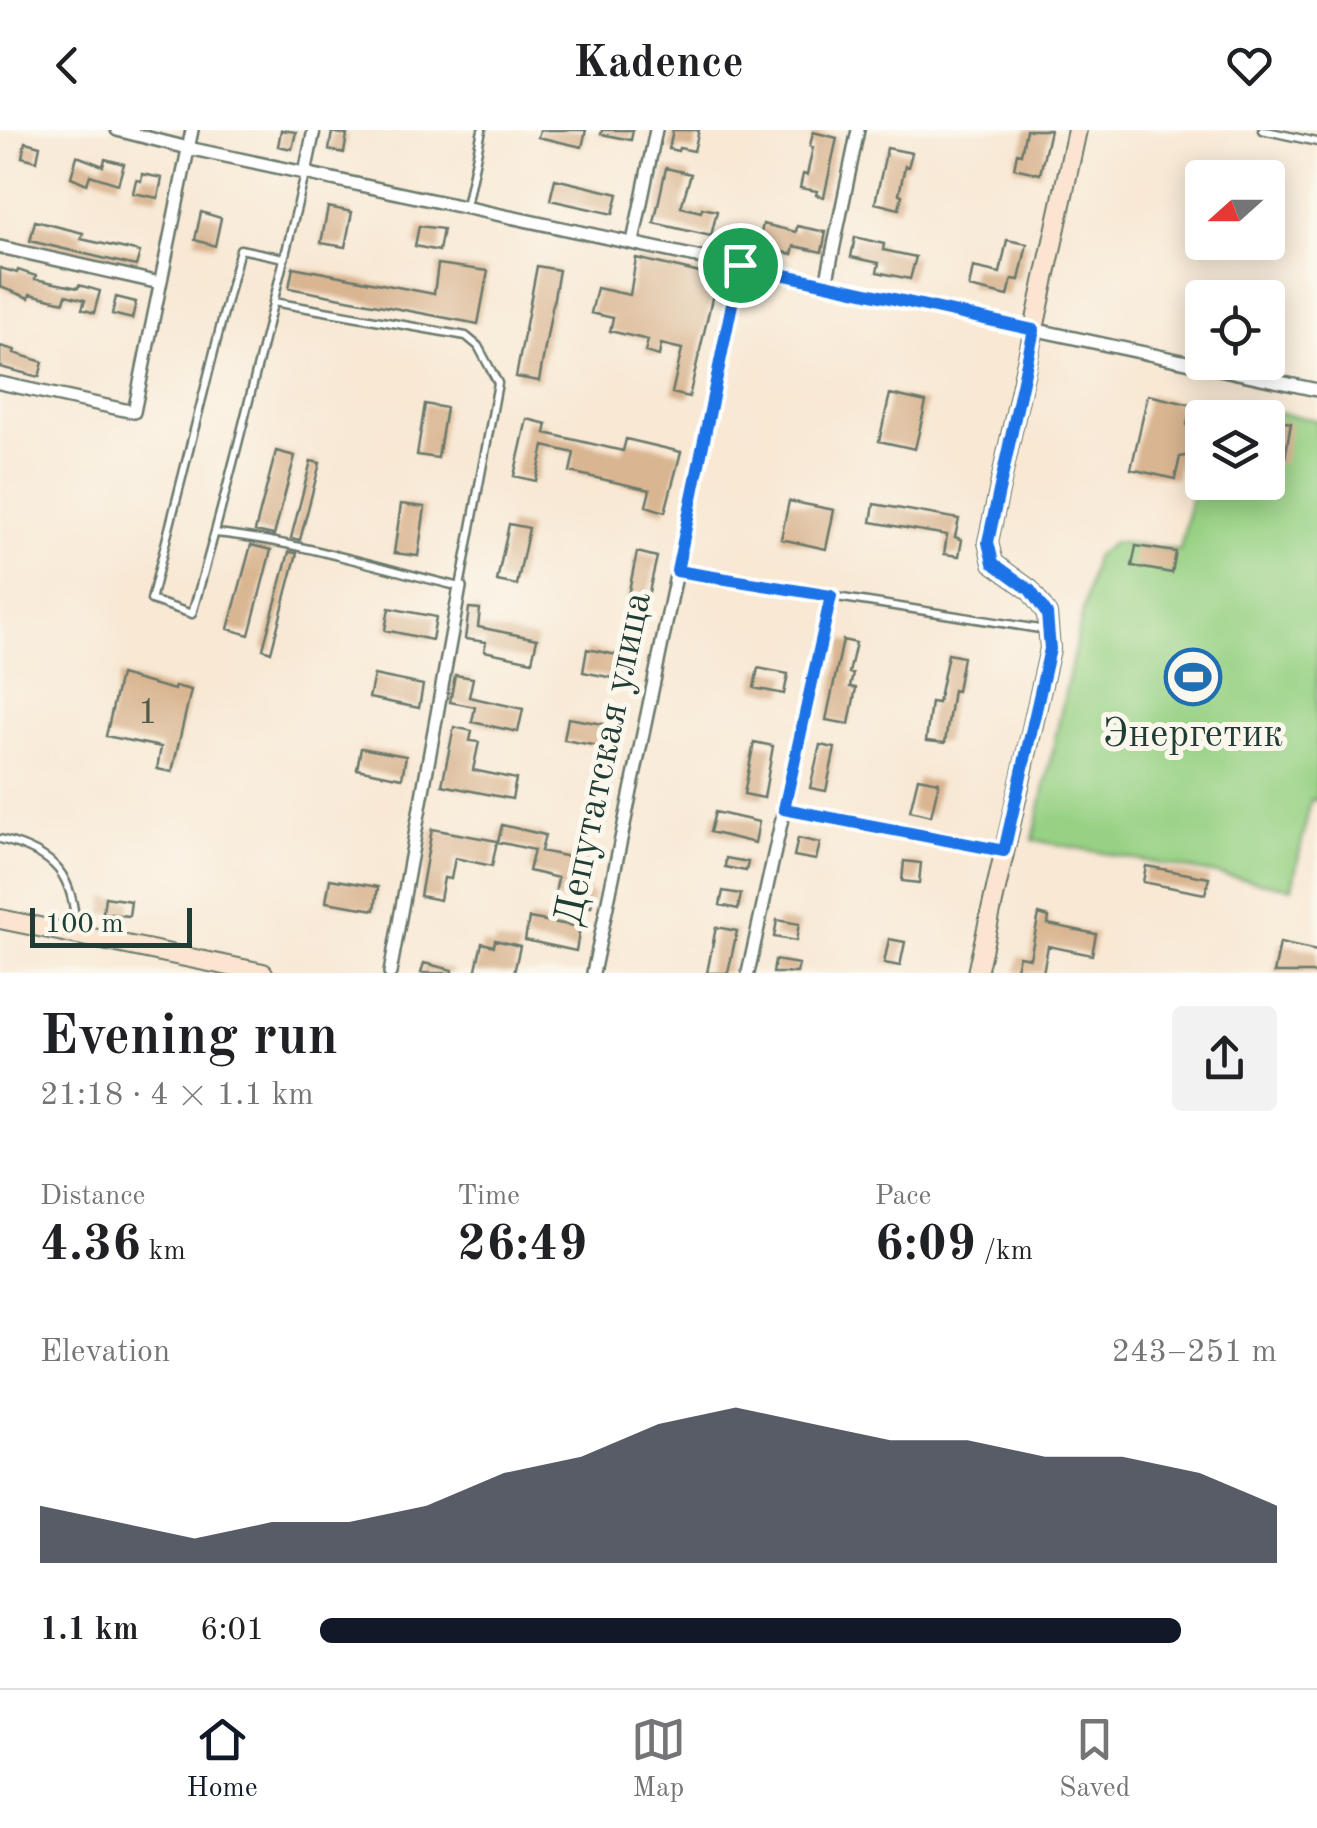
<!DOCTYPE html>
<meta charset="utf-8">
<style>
:root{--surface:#fff;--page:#f2f2f2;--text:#202124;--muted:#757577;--line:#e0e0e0;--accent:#111827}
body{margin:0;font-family:"Old Standard TT",serif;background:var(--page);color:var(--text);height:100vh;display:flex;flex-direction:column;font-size:38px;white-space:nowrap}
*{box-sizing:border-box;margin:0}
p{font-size:32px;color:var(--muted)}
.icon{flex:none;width:55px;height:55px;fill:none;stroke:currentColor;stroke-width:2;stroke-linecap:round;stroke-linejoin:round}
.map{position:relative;height:843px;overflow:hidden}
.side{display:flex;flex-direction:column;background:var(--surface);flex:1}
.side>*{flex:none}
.needle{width:65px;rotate:249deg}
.controls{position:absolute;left:1185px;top:30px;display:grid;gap:20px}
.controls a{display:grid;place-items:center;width:100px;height:100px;border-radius:10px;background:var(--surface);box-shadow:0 5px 25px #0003;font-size:50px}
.scale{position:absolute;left:30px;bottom:25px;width:162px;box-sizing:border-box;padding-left:10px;border:5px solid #1f3d34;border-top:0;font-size:28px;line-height:35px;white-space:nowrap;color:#1f3d34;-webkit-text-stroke:8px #fbf7ec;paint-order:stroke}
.pin{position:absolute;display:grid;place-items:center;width:85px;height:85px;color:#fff;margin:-42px;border:5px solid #fff;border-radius:50%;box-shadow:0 2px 10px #0007}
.round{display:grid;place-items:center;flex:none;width:105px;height:105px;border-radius:10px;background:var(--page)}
.head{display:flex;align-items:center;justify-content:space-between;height:170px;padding:0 40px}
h1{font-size:55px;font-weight:600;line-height:75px}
.metrics{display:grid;grid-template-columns:repeat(3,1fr);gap:15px;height:170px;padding:10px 40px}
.metrics div{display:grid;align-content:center}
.metrics b{font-size:50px;font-weight:600}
.metrics small{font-size:28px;font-weight:400}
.metrics p{font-size:28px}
.chart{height:280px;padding:20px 40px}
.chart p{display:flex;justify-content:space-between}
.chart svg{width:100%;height:180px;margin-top:10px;fill:var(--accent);opacity:.7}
ul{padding:0 40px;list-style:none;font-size:32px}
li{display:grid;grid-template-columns:160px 120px 1fr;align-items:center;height:75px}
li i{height:25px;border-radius:12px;background:var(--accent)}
header{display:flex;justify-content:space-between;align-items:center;height:130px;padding:0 40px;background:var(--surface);font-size:45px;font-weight:600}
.tab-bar{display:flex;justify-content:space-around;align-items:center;height:140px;border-top:2px solid var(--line);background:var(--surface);font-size:28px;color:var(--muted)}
.tab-bar a{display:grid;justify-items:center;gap:5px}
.tab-bar .on{color:var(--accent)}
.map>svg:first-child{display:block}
.green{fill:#97d184;stroke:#5b875c;stroke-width:2.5}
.building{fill:#d9b591}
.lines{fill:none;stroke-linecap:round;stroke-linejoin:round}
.service-casing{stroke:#6b796c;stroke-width:11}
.minor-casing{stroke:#6b796c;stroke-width:16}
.secondary-casing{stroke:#6b796c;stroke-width:22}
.service{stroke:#fff;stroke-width:6}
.minor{stroke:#fff;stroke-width:11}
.secondary{stroke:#fce5d0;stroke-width:18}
.route-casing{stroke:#fff;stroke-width:20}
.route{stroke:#1a73e8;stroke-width:12}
.labels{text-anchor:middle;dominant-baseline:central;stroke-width:10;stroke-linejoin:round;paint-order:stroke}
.number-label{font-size:35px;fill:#4e5b4b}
.poi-label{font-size:40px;fill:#1f3d34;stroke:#fbf7ec}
.street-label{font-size:40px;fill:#1f3d34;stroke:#fbf7ec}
</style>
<header><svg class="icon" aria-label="back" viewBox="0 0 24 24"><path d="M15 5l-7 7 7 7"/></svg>Kadence<svg class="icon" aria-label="heart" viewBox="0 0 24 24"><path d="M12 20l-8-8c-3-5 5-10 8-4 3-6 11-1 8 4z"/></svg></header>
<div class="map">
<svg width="1317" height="843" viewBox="0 0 1317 843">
<rect width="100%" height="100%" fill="#fbf7ec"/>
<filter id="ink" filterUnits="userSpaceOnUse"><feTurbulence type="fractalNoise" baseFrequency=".01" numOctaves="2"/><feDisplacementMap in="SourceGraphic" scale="20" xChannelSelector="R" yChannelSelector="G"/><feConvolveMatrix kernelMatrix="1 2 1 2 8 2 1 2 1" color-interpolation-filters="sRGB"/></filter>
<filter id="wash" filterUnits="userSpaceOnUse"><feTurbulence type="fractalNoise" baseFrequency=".0048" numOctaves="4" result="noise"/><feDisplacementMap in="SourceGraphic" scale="40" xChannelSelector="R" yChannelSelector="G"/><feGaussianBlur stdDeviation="2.25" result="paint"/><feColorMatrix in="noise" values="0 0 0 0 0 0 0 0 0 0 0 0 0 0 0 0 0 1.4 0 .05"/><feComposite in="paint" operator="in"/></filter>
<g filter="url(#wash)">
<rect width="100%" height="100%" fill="#f8e8d4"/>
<!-- green -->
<path class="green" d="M1223,273L1317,290V670L1311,669L1292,758L1033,710L1095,426L1114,412L1180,420L1192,364L1202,343V352H1268V288L1220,287Z"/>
<g id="blocks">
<!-- building -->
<path class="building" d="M281,0L296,2L292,19L278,16Z
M540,0H586L582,17L538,7Z
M602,0H633L631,10L601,4Z
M673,0H699L694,21L679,18L678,21L669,19Z
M1026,0H1050L1040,44L1014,38L1017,23L1021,24Z
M332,2L347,5L344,23L329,20Z
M813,2L837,8L824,67L816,65L817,61L800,58L803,44L807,45L813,17L810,16Z
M25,12L40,16L37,31L22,27Z
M887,18L912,23L908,37L905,36L899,64L902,65L899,79L875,73Z
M77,26L103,36L105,29L124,34L118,54L90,45L87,54L71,47Z
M666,38L691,44L681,77L701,82L702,78L717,81L711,106L654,93Z
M142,44L162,48L158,68L133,63L136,50L141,51Z
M555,49L618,64L613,84L550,70Z
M328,77L352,82L345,117L321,113Z
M201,82L221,88L215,116L195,110Z
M35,91L83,103L81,109L140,122L136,136L30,111Z
M763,94L796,102L797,96L826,102L822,122L794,116L792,124L758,117Z
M419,96L443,99L439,121L415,116Z
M855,107L884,114L883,120L916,127L910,149L877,142L879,133L851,127Z
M1007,110L1027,114L1019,150L1012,149L1008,166L969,157L973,137L1000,143Z
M636,128L717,147L689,267L672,263L682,219L661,214L659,226L645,222L648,210L610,201L613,188L591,183L597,158L630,165Z
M438,134L488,141L478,194L289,158L293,137L434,164Z
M537,136L559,140L539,251L516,247Z
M0,138L17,143L18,140L36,146L35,149L78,158L79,155L100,161L94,183L82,179L85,170L66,165L64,172L30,164L29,168L0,157Z
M116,167L136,172L132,189L112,184Z
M0,216L15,220L14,223L43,232L39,247L0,237Z
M890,264L926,272L915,319L879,311Z
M1148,265L1192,275L1187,295L1197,305L1196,318L1189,325L1180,327L1175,349L1131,339Z
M425,274L446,278L438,328L417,325Z
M527,289L547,294L545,303L623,321L626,309L681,322L665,382L646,376L650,360L570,342L574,323L544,316L536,351L514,346Z
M1268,289L1291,293L1284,334L1268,331Z
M276,321L295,326L274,405L255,401Z
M311,331L320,333L300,410L291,408Z
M789,371L834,380L826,419L781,409Z
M401,374L425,377L418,426L394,423Z
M874,374L959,389L955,407L962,410L959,426L944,424L947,405L871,392Z
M509,394L529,398L517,455L497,451Z
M251,415L271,420L249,505L228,499Z
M1136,416L1176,422L1172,443L1132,436Z
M289,422L297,423L271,522L263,519Z
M637,422L657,427L645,479L626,475Z
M389,478L436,487L432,510L385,500Z
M469,478L480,479L478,497L537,509L532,531L484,521L486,512L465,509Z
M843,510L856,513L849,543L853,544L850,557L856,558L849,594L826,590Z
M587,519L632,528L628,551L583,542Z
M948,524L963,527L957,561L953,560L945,613L926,611L931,572L938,573Z
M758,538L788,544L784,564L754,558Z
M120,545L174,560L175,556L191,560L172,642L157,639L161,617L106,606Z
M374,545L423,555L419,578L369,568Z
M455,545L473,548L469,567L523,579L518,602L472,592L475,577L450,572Z
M568,588L620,597L616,619L564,610Z
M454,597L472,601L470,611L479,612L473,640L516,649L512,669L442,655Z
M754,612L773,616L764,668L744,664Z
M820,615L835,618L826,661L810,658Z
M361,618L406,626L402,648L357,639Z
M918,648L939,652L931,686L910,681Z
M715,682L759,692L755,713L710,702Z
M502,695L545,705L541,721L593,732L587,762L594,763L591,777L554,769L558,748L529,741L534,720L498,712Z
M432,699L497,711L492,736L455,728L451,749L444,748L440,770L420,766Z
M798,708L820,713L816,730L794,726Z
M726,728L748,732L746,741L725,737Z
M904,731L921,733L919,753L902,751Z
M1146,736L1209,748L1205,764L1143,752Z
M330,749L378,757L375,780L326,772Z
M723,761L741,764L738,779L720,775Z
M105,767L131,771L129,786L103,783Z
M1039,784L1049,787L1048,794L1096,804L1092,825L1048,816L1043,843H1015L1019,826L1030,828Z
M529,788L580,797L576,821L525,810Z
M777,790L799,794L796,811L774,807Z
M716,797L737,801L728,843H707Z
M889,809L905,812L900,836L884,833Z
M495,810L520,816L514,843H475L482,813L494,816Z
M1280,813L1317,821V843H1274Z
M775,830L799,834L797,843H773Z
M424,833L452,840V843H421Z"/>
</g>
</g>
<g filter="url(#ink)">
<use href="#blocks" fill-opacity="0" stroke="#6b796c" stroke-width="2.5"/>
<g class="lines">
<!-- service casing -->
<g class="service-casing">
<path id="service" d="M1262,0L1317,12
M466,76L482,0
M284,128L240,119L151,470L192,484C234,339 268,191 305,45
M215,403C296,411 381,438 460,457L498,253L478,216L466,206L273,172
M678,442L1046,500
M0,709C56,723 74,745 76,802"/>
</g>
<!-- minor casing -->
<g class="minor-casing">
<path id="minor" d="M117,0L188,18L1317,260
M305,43L314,0
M633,112L656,0
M0,117L160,153
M826,154L858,0
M0,253L134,282L192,0
M784,679L1004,721
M390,843L460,457
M593,843L741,135
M748,843L831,466"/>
</g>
<!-- secondary casing -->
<g class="secondary-casing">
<path id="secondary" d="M0,789L263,843
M977,843L1050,519L1047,484L1030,460L993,433L988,412L1077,0"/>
</g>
<!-- service -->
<use href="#service" class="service"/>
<!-- minor -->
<use href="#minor" class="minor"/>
<!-- secondary -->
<use href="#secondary" class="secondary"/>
</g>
</g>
<g class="lines" filter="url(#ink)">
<!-- route casing -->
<g class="route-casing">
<path id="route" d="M740,135L1034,200L988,412L993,433L1030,460L1047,484L1050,519L1004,721L784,679L831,466L677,441Z"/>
</g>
<!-- route -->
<use href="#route" class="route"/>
</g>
<!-- icons -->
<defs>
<g id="stadium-ring" transform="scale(2.875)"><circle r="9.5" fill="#fbf7ec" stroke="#1f6fb2" stroke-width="1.5"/><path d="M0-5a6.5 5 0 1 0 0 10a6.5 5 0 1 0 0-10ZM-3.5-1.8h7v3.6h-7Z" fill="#1f6fb2"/></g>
</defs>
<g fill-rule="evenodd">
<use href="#stadium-ring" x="1193" y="547"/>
</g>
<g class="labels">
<!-- number labels -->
<g class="number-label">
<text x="148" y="583">1</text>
</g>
<!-- poi labels -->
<g class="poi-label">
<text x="1193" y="606">Энергетик</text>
</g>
<!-- street labels -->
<g class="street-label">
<text transform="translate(605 629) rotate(-78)">Депутатская улица</text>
</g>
</g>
</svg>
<div class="controls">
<a><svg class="needle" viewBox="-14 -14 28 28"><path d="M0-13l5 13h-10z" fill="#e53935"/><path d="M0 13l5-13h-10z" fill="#757577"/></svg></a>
<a><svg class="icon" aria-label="locate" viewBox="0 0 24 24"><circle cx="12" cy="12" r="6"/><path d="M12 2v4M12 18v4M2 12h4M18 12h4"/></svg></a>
<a><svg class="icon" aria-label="layers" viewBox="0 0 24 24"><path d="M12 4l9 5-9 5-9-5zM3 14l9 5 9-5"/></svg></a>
</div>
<div class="scale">100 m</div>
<div class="pin" style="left:740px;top:135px;background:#1e9e55"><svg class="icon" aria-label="arrive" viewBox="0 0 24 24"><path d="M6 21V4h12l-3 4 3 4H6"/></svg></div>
</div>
<section class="side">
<div class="head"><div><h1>Evening run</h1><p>21:18 · 4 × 1.1 km</p></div><a class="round"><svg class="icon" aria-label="share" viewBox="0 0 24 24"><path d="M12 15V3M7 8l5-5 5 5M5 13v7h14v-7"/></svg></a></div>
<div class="metrics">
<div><p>Distance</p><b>4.36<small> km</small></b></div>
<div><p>Time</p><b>26:49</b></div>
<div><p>Pace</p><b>6:09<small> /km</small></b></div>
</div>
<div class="chart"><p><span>Elevation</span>243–251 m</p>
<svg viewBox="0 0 160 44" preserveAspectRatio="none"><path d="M0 44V30L10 34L20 38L30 34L40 34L50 30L60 22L70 18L80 10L90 6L100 10L110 14L120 14L130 18L140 18L150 22L160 30V44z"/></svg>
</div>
<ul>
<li><b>1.1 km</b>6:01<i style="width:90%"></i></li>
</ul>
</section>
<nav class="tab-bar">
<a class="on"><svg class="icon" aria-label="home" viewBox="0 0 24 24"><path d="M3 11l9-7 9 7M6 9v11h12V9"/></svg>Home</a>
<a><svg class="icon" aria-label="map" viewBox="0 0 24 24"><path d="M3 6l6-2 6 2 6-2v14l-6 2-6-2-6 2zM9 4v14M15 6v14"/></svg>Map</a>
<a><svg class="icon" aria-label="saved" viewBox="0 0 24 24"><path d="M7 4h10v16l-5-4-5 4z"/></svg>Saved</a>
</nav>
